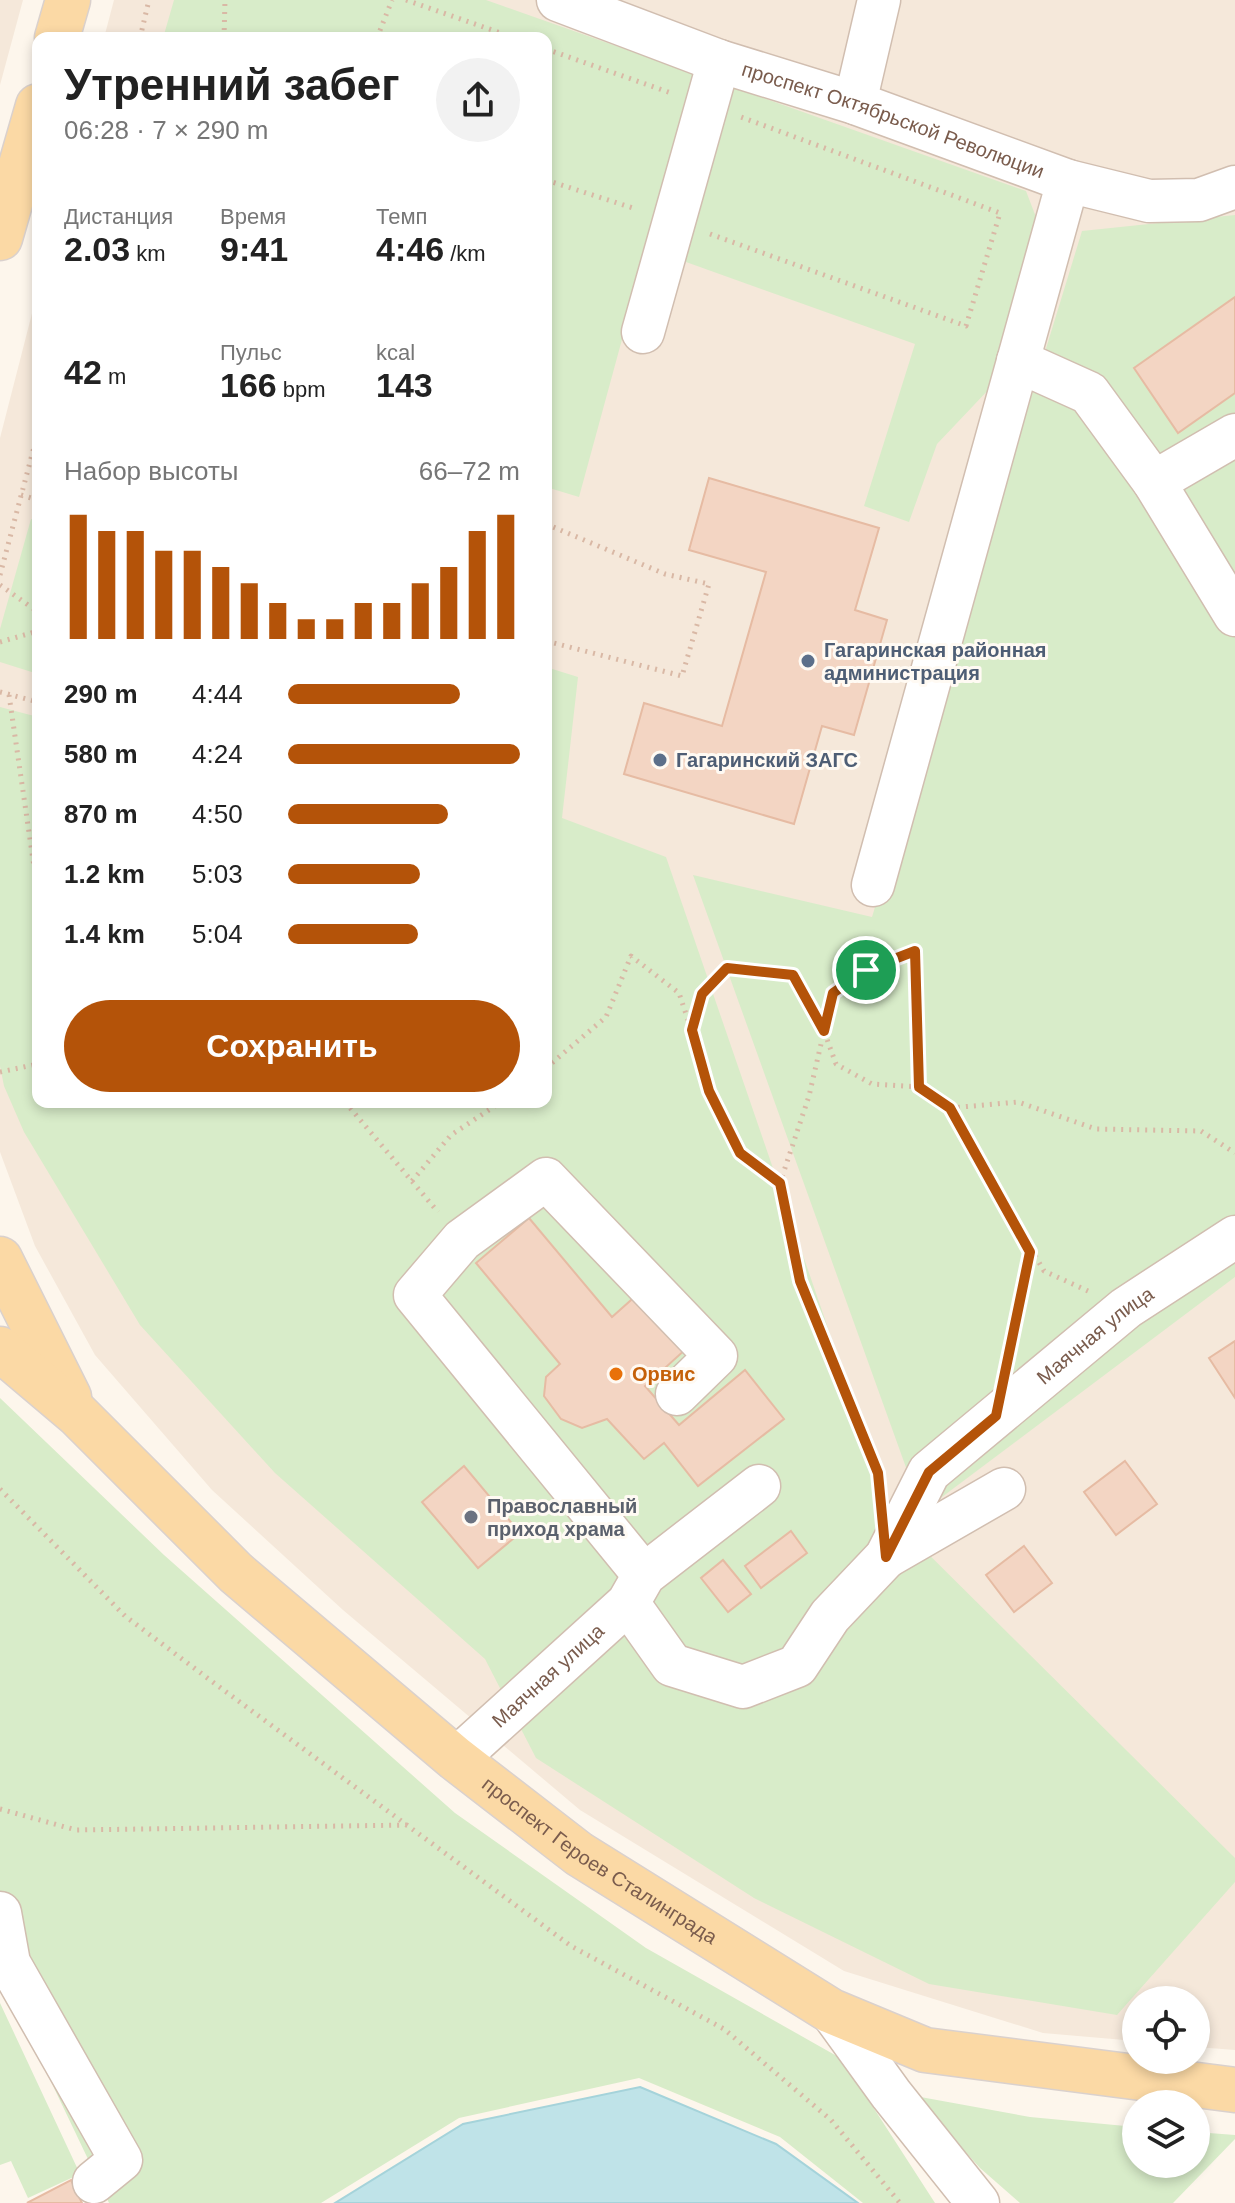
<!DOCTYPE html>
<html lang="ru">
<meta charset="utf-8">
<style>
:root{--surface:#fff;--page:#f2f2f2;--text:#222;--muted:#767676;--accent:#b45309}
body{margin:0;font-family:Arial,sans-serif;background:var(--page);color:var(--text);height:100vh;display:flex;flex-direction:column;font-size:30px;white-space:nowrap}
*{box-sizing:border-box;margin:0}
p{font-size:26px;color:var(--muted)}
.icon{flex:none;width:44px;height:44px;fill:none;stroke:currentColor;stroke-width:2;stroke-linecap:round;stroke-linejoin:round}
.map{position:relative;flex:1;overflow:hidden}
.details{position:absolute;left:32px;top:32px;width:520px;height:1076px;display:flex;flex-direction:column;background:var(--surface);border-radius:16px;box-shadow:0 4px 12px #0003}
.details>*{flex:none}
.controls{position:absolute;left:1122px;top:1986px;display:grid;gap:16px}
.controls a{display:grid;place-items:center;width:88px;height:88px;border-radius:50%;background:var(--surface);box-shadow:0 4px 12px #0003;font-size:40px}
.pin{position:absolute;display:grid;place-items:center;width:68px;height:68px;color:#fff;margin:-34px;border:4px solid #fff;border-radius:50%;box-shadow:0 2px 8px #0007}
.round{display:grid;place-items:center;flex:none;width:84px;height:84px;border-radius:42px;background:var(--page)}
.summary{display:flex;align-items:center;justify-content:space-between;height:136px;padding:0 32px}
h1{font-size:44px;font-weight:700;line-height:60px}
.metrics{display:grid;grid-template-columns:repeat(3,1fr);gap:12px;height:136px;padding:8px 32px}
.metrics div{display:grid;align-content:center}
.metrics b{font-size:34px;font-weight:700}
.metrics small{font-size:22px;font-weight:400}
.metrics p{font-size:22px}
.chart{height:224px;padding:16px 32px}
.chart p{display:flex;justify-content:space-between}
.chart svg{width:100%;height:144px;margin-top:8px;stroke:var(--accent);stroke-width:6}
.primary-button{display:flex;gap:16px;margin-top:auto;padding:16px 32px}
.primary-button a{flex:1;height:92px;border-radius:48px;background:var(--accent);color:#fff;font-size:32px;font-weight:700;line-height:92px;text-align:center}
ul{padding:0 32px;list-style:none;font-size:26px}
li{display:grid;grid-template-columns:128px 96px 1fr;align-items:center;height:60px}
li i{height:20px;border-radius:10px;background:var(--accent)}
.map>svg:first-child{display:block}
.residential{fill:#f5e8da}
.green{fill:#d8ecc9}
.water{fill:#bfe3e8;stroke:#a5d3da;stroke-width:2}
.building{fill:#f3d5c3;stroke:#e6bba3;stroke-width:2}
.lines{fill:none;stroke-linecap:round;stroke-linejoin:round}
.minor-casing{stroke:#d1beb0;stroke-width:45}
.major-casing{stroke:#dad1cd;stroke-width:47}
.path{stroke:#d9b8a5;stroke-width:5;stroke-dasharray:2 6;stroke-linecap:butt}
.minor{stroke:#fff;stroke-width:42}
.major{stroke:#fbd9a5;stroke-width:44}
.route-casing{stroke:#fff;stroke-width:16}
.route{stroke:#b45309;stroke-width:10}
.service-dot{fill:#5c6f8a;stroke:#fffaf3;stroke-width:3}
.food-dot{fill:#e8710a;stroke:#fffaf3;stroke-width:3}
.worship-dot{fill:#6b7280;stroke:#fffaf3;stroke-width:3}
.labels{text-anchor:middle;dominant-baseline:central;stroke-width:6;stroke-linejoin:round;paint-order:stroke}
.street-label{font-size:20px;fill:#7a5c4d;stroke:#fffaf3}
.service-label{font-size:20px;font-weight:bold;fill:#4e5e75;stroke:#fffaf3;text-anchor:start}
.food-label{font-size:20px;font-weight:bold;fill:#c56008;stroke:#fffaf3;text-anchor:start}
.worship-label{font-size:20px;font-weight:bold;fill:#5b616d;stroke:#fffaf3;text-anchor:start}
</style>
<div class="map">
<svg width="1235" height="2203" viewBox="0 0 1235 2203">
<rect width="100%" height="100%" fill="#fdf6ec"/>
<!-- residential -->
<path class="residential" d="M0,0H23L0,85Z
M114,0H1235V2050L1196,2047V2000H1136V2041L1043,2033L844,1971L580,1810L343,1610L212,1490L95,1355L35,1246L0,1152V438L38,290V1102H546V38H104Z"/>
<!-- green -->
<path class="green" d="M174,0H486L1026,191L1039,225L992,386L937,444L909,522L864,506L915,344L647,248L579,497L546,487V38H163Z
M1235,215V1277L922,1512L693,875L872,917L1082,231Z
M31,519L38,521V674L0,662V629Z
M546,667L578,677L562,818L666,857L894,1520L1235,1858V1882L1117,2015L929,1984L754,1898L536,1758L485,1659L275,1473L140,1325L24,1132L4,1086L0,1066V707L38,717V1102H546Z
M0,1398L164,1555L455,1813L646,1948L842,2059L935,2203H863L780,2137L639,2078L459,2118L321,2203H109L0,1975Z
M0,2003L80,2174L28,2198L11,2161L0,2165Z
M915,2096L1030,2117L1136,2127V2164H1196V2132L1235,2135V2139L1173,2203H1020L980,2168Z"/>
<!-- water -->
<path class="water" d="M640,2087L776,2144L858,2203H335L463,2124Z"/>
<!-- building -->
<path class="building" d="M1235,297V393L1178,433L1134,368Z
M709,478L879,528L855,610L887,620L854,735L822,726L794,824L624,774L644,703L722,726L766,572L689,550Z
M529,1218L612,1317L639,1293L687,1348L645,1386L679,1425L745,1370L784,1419L698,1486L664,1443L644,1459L607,1419L582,1428L561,1419L544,1396L546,1377L560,1364L476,1263Z
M1235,1341V1398L1209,1358Z
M1125,1461L1157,1504L1116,1535L1084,1492Z
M464,1466L520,1533L478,1568L422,1502Z
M791,1531L807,1553L761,1588L745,1566Z
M1024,1546L1052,1583L1014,1612L986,1575Z
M723,1560L751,1594L728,1612L701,1578Z
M71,2180L82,2203H27Z"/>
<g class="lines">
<!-- minor casing -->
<g class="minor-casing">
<g id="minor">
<path id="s1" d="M558,0L719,61L855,103L1068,181L1149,201L1199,200L1235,187"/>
<path d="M855,103L879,0"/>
<path d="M643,332L719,61"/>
<path d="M1018,361L1089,393L1154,482L1235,615"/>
<path d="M1154,482L1235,435"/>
<path d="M873,885L1068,181"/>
<path d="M886,1557L1004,1489"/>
<path d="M644,1575L415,1295L462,1240L546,1179L716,1356L677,1394"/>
<path id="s2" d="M628,1603L672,1665L743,1687L797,1666L830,1616L886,1557L929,1472L1126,1308L1235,1237"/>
<path id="s3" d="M456,1759L628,1603L644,1575L759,1486"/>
<path d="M0,1913L9,1963L121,2160L94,2182"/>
<path d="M831,2011L891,2094L978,2203"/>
</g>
</g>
<!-- major casing -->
<g class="major-casing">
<g id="major">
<path d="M57,38L68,0"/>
<path d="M0,238L38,106"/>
<path d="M0,1259L69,1397"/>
<path id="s4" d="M0,1349L77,1414L236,1573L456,1759L579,1854L831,2011L925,2050L1235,2090"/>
</g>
</g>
<!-- path -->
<path class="path" d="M406,0L515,38
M140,38L149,0
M224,38L225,0
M377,38L392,0
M546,49L671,93
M546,180L636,209
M710,234L966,326L1000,213L741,117
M21,495L38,500
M546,524L665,574L709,584L682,676L546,641
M0,575L38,432
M0,585L38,612
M0,642L38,631
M0,692L38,702
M9,695L38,894
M915,951L919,1087L872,1084L836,1064L824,1031L833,993L866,970Z
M546,1068L606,1017L631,956L679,993L691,1029
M0,1072L38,1064
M919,1087L950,1108L1044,1271L1088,1291
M345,1102L438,1212
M950,1108L1018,1102L1096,1129L1201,1131L1235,1153
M412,1181L451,1135L501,1102
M780,1183L740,1153L709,1091L692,1030L702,994L727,968L793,975L824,1031L809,1096L780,1183L800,1281L878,1473L879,1484
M1010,1353L1030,1253
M0,1489L125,1616L214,1683L571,1946L724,2029L831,2120L900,2203
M0,1809L76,1830L408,1825"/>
<!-- minor -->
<use href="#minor" class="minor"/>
<!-- major -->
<use href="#major" class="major"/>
</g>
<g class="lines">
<!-- route casing -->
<g class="route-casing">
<path id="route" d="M915,951L919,1087L950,1108L1030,1252L996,1416L929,1472L886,1557L878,1473L800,1281L780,1183L740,1153L709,1091L692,1030L702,994L727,968L793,975L824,1031L833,993L866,970Z"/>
</g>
<!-- route -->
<use href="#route" class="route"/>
</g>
<!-- markers -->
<g class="service-dot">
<circle cx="808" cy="661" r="8"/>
<circle cx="660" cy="760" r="8"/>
</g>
<circle class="food-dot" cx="616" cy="1374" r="8"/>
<circle class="worship-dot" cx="471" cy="1517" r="8"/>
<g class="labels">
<!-- street labels -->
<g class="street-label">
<text stroke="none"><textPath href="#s1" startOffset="356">проспект Октябрьской Революции</textPath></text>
<text stroke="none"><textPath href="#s2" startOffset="660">Маячная улица</textPath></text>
<text stroke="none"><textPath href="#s3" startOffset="124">Маячная улица</textPath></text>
<text stroke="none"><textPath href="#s4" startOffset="790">проспект Героев Сталинграда</textPath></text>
</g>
<!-- service labels -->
<g class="service-label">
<text x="824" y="650">Гагаринская районная<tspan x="824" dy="23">администрация</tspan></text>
<text x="676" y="760">Гагаринский ЗАГС</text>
</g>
<!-- food labels -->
<g class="food-label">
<text x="632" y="1374">Орвис</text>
</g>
<!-- worship labels -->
<g class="worship-label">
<text x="487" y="1506">Православный<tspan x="487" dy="23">приход храма</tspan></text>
</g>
</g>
</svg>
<div class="controls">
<a><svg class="icon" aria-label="locate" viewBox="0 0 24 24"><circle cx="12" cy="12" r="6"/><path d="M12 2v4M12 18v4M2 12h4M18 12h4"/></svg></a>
<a><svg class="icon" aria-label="layers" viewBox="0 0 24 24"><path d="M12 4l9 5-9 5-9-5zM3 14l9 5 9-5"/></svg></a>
</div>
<div class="pin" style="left:866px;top:970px;background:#1e9e55"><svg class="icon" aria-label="arrive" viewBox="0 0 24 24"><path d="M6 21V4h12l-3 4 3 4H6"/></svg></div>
<section class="details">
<div class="summary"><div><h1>Утренний забег</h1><p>06:28 · 7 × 290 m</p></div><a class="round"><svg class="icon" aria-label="share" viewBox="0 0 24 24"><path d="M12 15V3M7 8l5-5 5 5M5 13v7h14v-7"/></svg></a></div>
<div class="metrics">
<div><p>Дистанция</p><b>2.03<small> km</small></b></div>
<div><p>Время</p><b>9:41</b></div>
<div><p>Темп</p><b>4:46<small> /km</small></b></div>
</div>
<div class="metrics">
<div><b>42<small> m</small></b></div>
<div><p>Пульс</p><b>166<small> bpm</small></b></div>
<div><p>kcal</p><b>143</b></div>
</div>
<div class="chart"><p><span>Набор высоты</span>66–72 m</p>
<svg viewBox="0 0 160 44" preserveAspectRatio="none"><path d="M5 44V6M15 44V11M25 44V11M35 44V17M45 44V17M55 44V22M65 44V27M75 44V33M85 44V38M95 44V38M105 44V33M115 44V33M125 44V27M135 44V22M145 44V11M155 44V6"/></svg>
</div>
<ul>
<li><b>290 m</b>4:44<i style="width:74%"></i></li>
<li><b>580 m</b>4:24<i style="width:100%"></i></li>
<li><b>870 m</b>4:50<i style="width:69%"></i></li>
<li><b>1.2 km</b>5:03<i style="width:57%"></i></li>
<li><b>1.4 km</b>5:04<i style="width:56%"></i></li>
</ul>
<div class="primary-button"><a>Сохранить</a></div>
</section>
</div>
